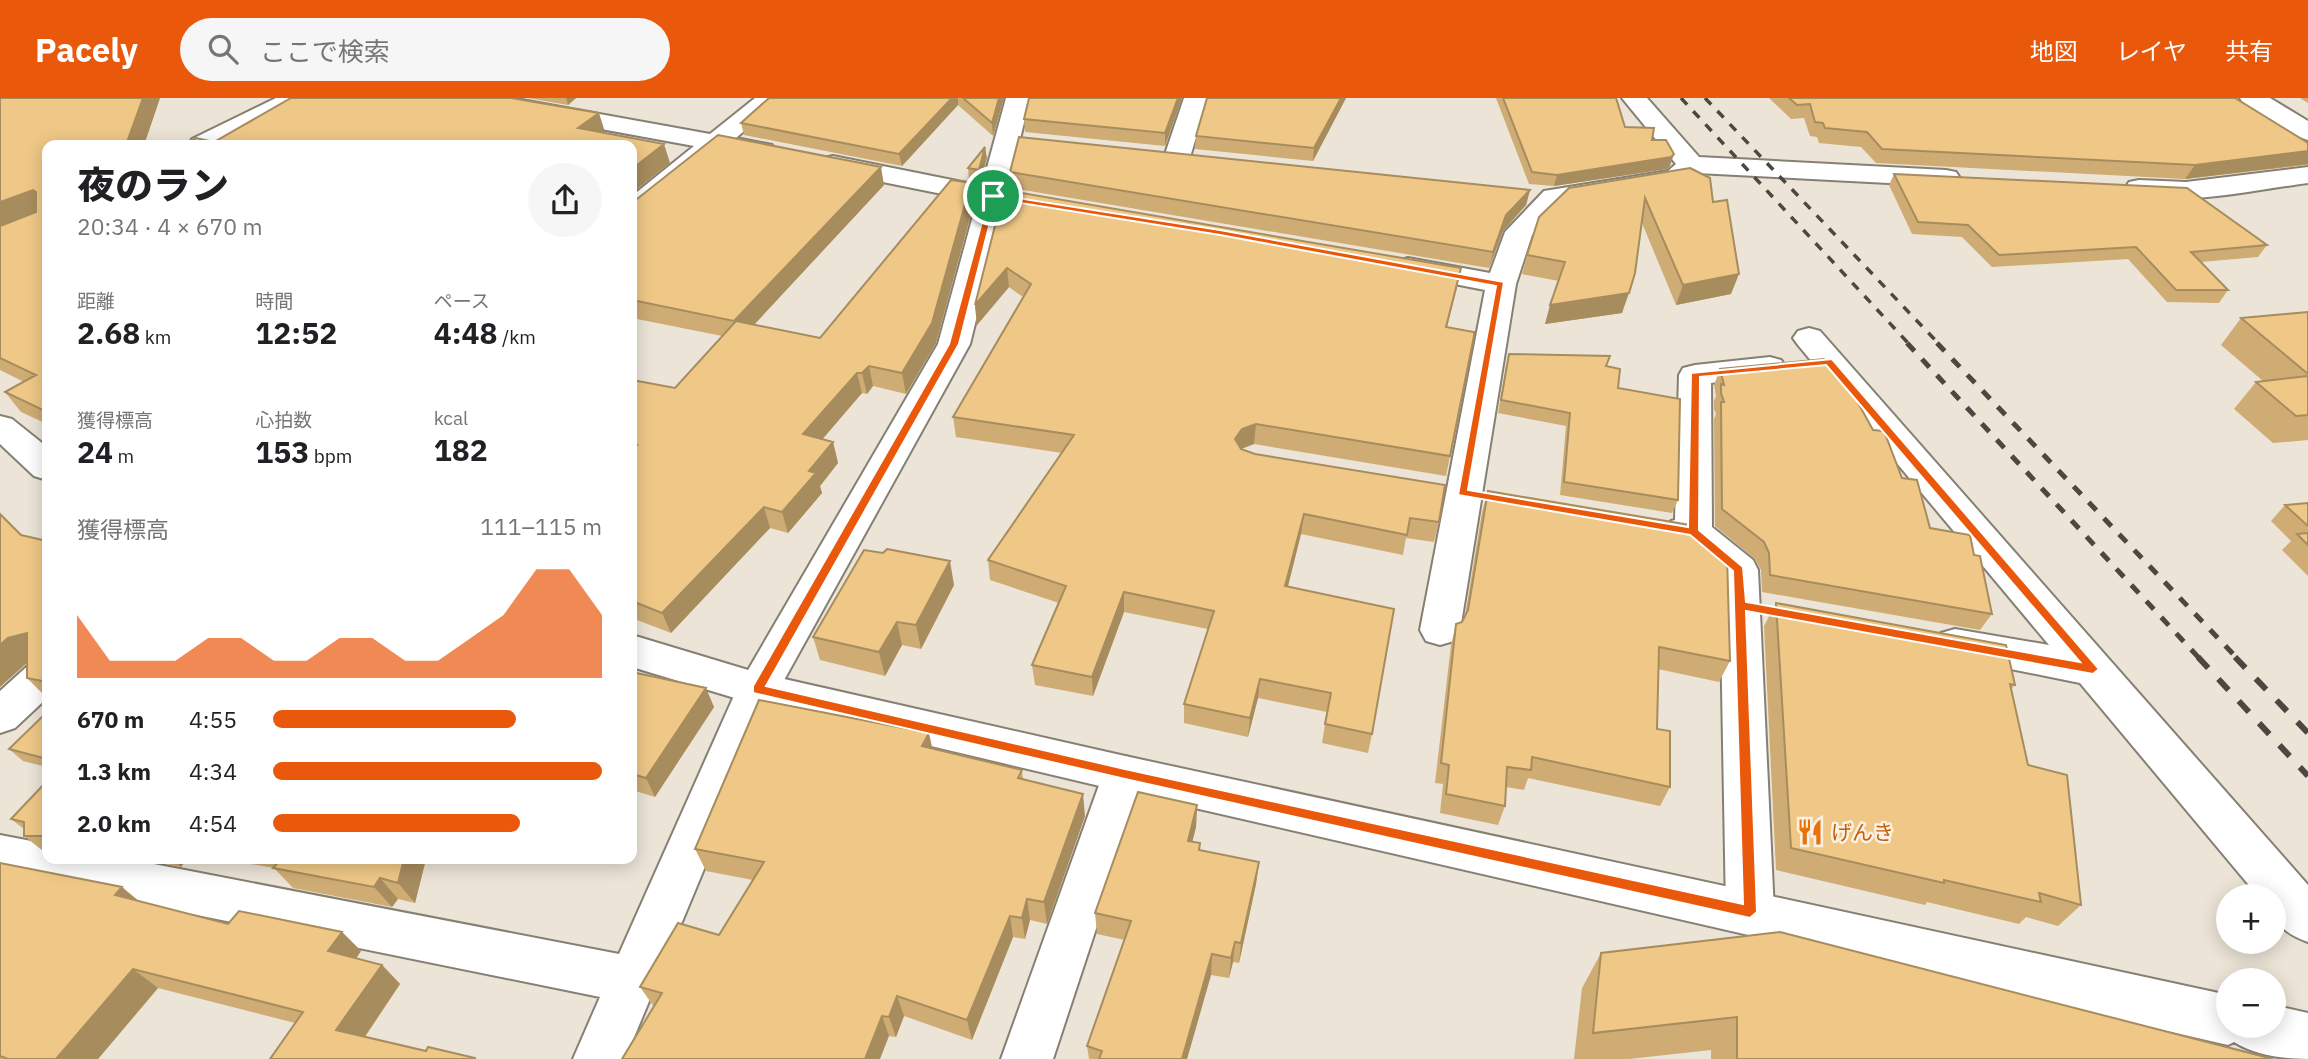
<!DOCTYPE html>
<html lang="ja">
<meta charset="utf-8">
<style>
:root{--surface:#fff;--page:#f6f6f6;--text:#202124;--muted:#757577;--accent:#ea580c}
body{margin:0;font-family:"IBM Plex Sans","Noto Sans JP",sans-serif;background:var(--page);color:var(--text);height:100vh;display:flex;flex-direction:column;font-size:26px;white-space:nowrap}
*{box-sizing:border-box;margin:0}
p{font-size:23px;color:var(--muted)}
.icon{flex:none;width:38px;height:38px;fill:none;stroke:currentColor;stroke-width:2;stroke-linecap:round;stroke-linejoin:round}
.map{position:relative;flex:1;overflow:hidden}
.drawer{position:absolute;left:42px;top:42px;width:595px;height:724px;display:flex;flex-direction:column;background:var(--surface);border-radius:14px;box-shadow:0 4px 18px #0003}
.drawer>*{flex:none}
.fabs{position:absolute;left:2216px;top:786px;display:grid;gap:14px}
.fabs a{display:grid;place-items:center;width:70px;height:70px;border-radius:50%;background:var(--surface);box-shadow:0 4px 18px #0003;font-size:35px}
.pin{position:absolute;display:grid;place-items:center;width:60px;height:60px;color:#fff;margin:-30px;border:4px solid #fff;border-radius:50%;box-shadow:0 2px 7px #0007}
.round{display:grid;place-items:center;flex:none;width:74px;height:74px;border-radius:37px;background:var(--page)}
.head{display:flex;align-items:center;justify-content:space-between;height:119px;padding:0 35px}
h1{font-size:38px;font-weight:800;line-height:52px}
.figures{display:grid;grid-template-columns:repeat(3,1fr);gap:10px;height:119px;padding:7px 35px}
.figures div{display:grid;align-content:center}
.figures b{font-size:30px;font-weight:800}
.figures small{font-size:19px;font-weight:400}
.figures p{font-size:19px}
.chart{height:196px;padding:14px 35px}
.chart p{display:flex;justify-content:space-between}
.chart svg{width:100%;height:126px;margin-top:7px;fill:var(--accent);opacity:.7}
ul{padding:0 35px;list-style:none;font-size:23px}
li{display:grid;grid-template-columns:112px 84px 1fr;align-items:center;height:52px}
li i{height:18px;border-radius:9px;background:var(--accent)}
header{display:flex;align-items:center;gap:42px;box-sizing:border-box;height:98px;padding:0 35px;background:var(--accent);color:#fff}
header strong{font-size:33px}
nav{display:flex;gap:38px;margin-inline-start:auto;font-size:24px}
.search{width:490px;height:63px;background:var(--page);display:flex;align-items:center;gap:18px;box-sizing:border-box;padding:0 24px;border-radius:38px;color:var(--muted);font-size:26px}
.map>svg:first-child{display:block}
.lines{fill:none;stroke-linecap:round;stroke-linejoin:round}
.street-casing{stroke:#867f73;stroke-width:4}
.secondary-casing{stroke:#867f73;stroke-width:4}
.street{fill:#fff;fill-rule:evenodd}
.secondary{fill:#fff;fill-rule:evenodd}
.rail-far2{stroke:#4b4741;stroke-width:3.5;stroke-dasharray:9 9;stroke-linecap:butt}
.rail-far1{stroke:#4b4741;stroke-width:5;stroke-dasharray:11 11;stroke-linecap:butt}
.rail{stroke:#4b4741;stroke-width:6;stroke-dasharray:15 15;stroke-linecap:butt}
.wall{fill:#ceac74}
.shaded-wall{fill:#a78c5e}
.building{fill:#efc887;stroke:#a78c5e;stroke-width:2}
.route{fill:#ea580c;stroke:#fff;stroke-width:2;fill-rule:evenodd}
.labels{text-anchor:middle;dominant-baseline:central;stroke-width:5;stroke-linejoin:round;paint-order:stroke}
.food-label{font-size:21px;fill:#c56008;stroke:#f9f1e4;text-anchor:start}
</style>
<header>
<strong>Pacely</strong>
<div class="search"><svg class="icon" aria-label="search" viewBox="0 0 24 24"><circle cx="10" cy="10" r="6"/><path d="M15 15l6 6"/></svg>ここで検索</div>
<nav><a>地図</a><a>レイヤ</a><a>共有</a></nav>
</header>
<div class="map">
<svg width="2308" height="961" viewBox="0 0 2308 961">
<rect width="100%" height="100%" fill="#ece4d7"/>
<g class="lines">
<!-- street casing -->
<g class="street-casing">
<path id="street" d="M457,0H511L710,36L755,0H782L736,40L772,47L776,53L772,59L763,61L721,53L642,118L632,120V98L694,48L469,7L460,5Z
M1006,0H1030L1007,94L1011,99L1005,105L970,246L778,593L625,961H573L600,899L0,777V737L47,746V761H128L619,856L737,591L938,246L977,103L833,74L824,72L820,66L824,60L833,58L982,88Z
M1184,0H1208L1190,59L1186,65L1177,67L1168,65L1164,59Z
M1622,0H1647L1699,59L1946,72L1956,74L1960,80L1956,86L1946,88L1697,75L1686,86L1676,88L1563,106L1532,137L1516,186L1460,532L1454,543L1440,547L1426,543L1420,532L1485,192L1398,175L1393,169L1398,163L1408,160L1490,175L1505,134L1544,93L1668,73L1676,66Z
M2308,69V85C2253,92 2183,109 2129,96L2125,90L2129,84L2139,82L2186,84Z
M1809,230L1820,233L2308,787V844C2283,835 2273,825 2273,798H2258L2080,585L1941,557L1935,546L1941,535L1955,531L2049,547L1798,247L1793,240L1798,233Z
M1770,259L1781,262L1786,269L1781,276L1711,285L1712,429L1753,462L1758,472L1774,814L1767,829L1750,836L1733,829L1726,814L1720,477L1681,444L1671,441L1665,432L1671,423L1675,422L1679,277L1683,270L1695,267Z
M47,559V600L15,630L0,635V593L32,564Z
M1125,658L1141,663L1147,676L1053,961H1001L1103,676L1109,663Z"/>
</g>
<!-- secondary casing -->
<g class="secondary-casing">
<path id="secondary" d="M276,0H308L305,5L221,47H188L192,41Z
M2240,0H2270L2308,23V42L2299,39L2243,5Z
M0,318L12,321L47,349V382L34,378L0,346Z
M632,537L758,575L1125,658L2228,897V928H2273V907L2308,915V961C2284,961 2254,957 2234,944L2228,947L1125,694L758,607L632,569Z"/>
</g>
<!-- street -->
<use href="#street" class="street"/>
<!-- secondary -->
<use href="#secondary" class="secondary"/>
<!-- rail-far2 -->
<path class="rail-far2" d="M1681,0L1909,246
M1705,0L1939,246"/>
<!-- rail-far1 -->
<path class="rail-far1" d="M1907,245L2199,560
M1937,245L2237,560"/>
<!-- rail -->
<path class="rail" d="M2198,559L2308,678
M2235,559L2308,635"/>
</g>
<!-- wall -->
<path class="wall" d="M0,0H160L144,47H47V326L21,314L5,294L24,284L0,272Z
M528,0H576L568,7Z
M769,0H1004L993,38L958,7L902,68L744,37L741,25Z
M1182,0L1165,48L1025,34L1024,21Z
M1207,0H1346L1313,63L1195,51L1196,38Z
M1496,0H1616L1625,29L1652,42L1670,68L1667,71L1554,88L1529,86Z
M1769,0H2235L2308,45V67L2185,81L1876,65L1861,49L1819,45L1817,39L1810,38L1804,20L1791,21Z
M2300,0H2308V5Z
M987,60L980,84L969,82L968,70Z
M1010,74L1530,92L1526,107L1503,133L1489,170L1011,90Z
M1894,76L2267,147L2258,159L2201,164L2228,192L2219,205L2167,204L2128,161L1992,169L1962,139L1912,136L1889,87Z
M884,87L754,226L820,240L974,105L936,245L906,296L873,288L867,296L862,295L822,341L833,344L838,365L820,388L822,395L788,435L770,430L671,535L632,520V282L675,290L722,238L632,220V103Z
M1569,90L1713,104L1731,196L1676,207L1642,125L1622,215L1545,226L1559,183L1522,176L1527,157Z
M1004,92L1457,190L1447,229L1450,358L1446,378L1254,346L1241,351L1439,424L1434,444L1406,440L1403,457L1301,436L1288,488L1372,636L1368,655L1322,645L1327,614L1258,600L1248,639L1184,625V606L1208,531L1124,514L1093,598L1035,587L1032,567L1059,505L990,482L988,462L1062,355L956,339L953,319L1023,199L1009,189L977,227L975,207Z
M2308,214V342L2273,345L2234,311L2256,284L2263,283L2221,247L2241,220Z
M1509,256L1606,268L1678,402L1672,415L1560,397L1566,328L1498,315L1506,268Z
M1720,271L1873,332L1902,380L1930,430L1974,457L1992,516L1980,532L1762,494L1761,472L1755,461L1715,428L1714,321L1716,316L1714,311V303L1716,298L1714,287Z
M1488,393L1730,563L1719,584L1658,571L1657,631L1670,689L1660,708L1528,680L1524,692L1506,689L1505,708L1498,727L1440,715L1443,686L1435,685L1451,547L1456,526L1462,524L1465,518L1482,414Z
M2308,405V478L2282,452L2291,443L2271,423L2285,407Z
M21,437L47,443V600L27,580V565L0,589Z
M954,487L921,551L902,547L885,578L820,562L813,539Z
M1776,505L2015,587L2011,591L2028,667L2081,807L2058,828L2026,819L2019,826L1927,804L1925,807L1776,772L1764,528Z
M632,574L714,609L655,699L632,692Z
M47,614V669L23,663L9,651Z
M932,650L1022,672L1023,681L1085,718L1047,826L1030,822L1025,841L1013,839L972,942L904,918L896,939L654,909L640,889L719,837L753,782L706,773L695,751Z
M47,683V756L24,738V731L11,721Z
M1197,707L1196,729L1192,744L1200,745V752L1259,764L1256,786L1239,865L1233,864L1229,880L1211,877L1187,961H1089L1087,948L1125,842L1097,836L1095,815Z
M143,761H187L181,769Z
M222,761H426L415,805L398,801L392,809L293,790L274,770Z
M0,765L138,803L228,826L342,834L361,853L356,860L382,867L400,886L365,939L426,953L475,960L477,961H270L295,925L158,890L98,961H0Z
M1601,855L2273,961H1711V952L1629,961H1574L1582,890Z"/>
<!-- shaded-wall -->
<path class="shaded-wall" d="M143,0H160L144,47H126Z
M566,0H576L568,7Z
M952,0H958V7L902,68L899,56Z
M999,0H1004L993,38L992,25Z
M1178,0H1182L1165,48V35Z
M1341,0H1346L1313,63L1314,50Z
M599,15L605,34L586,47L578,30Z
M664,46L670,65L632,95V71Z
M985,49L987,60L980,84L979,72Z
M2308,53V66L2185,81L2195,67Z
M1674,56L1670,68L1667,71L1554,88L1557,77Z
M881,69L884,87L740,242L734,223Z
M971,85L974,105L936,245L906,296L902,275Z
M33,92L46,111L0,129V104Z
M1530,92L1526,107L1503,133L1489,170L1493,154L1506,117Z
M1007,170L1009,189L977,227L975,207Z
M1739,176L1731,196L1676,207L1683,187Z
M1629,195L1622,215L1545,226L1550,207Z
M869,268L873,288L867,296L862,275Z
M857,275L862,295L809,357L803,336Z
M1256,326L1254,346L1241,351L1235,341L1242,331Z
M833,344L838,365L820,388L822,395L788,435L782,414L809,373Z
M764,409L770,430L671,535L662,515Z
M1304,416L1301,436L1283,508L1285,488Z
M950,463L954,487L921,551L916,527Z
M1124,494V514L1093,598L1092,579Z
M897,524L902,547L885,578L879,554Z
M27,535L30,562L0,589V547L8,540Z
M1260,581L1258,600L1248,639L1250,620Z
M706,590L714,609L655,699L646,680Z
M929,635L934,658L922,648Z
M1083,696L1085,718L1047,826L1044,804Z
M1197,707L1196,729L1187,765L1188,743Z
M173,761H187L181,769Z
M404,761H426L415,805L398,785Z
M1259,764L1256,786L1239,865L1241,845Z
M380,780L398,801L392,809L374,789Z
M122,789L146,809L115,797Z
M1027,801L1030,822L1025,841L1022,820Z
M1010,818L1013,839L972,942L967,922Z
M342,834L361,853L348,873L328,853Z
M1235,844L1233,864L1229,880L1231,860Z
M1212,856L1211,877L1187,961H1182Z
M382,867L400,886L357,950L336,932Z
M133,871L158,890L98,961H56Z
M897,898L904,918L896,939L889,919Z
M882,918L889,938L880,961H865Z"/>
<!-- building -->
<path class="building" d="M0,0H143L126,47H47V314L5,294L36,277L0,260V128L36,114V94L33,92L0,104Z
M291,0H511L599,15L578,30L664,46L632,71V47H183L196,40L214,44Z
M769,0H952L899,56L741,25Z
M963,0H999L992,25Z
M1029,0H1178L1165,35L1024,21Z
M1207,0H1341L1314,50L1196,38Z
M1503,0H1616L1625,29L1654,30L1652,42H1666L1674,56L1671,59L1557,77L1532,74Z
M1789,0H2235L2308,45V53L2195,67L1882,51L1867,34L1825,30L1823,25L1815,24L1810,6L1797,7Z
M718,37L881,69L734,223L632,202V103L637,101Z
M1019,39L1530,92L1506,117L1493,154L1010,74Z
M985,49L979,72L968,70Z
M1690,70L1710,80L1713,104L1727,102L1739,176L1683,187L1645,100L1635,175L1629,195L1550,207L1565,164L1527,157L1539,119L1569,90Z
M1894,76L2187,90L2267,147L2191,154L2228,192H2176L2136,149L1999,157L1968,127L1918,124Z
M951,82L971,85L932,225L902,275L869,268L862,275H857L803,336L833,344L809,373L816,375L782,414L764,409L662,515L632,503V354L637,347L632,346V282L675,290L736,223L820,240Z
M1004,92L1461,170L1446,229L1474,234V238L1450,358L1256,326L1242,331L1235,341L1241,351L1255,356L1445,387L1439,424L1410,420L1407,437L1304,416L1285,488L1394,511L1372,636L1325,626L1331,595L1260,581L1250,620L1184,606L1214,513L1124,494L1092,579L1032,567L1066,488L988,462L1074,337L953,319L1031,186L1007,170L975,207Z
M2308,214V276L2241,220Z
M1509,256L1610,258L1606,268L1620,271L1618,290L1680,301L1678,402L1564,384L1570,315L1501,302Z
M1824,261L1856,301L1873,332L1884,333L1902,380L1917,382L1930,430L1970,437L1974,457L1980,458L1992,516L1770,477L1769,455L1764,444L1722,411L1721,304H1724L1721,295V286L1724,287L1720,271Z
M2308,278V317L2296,318L2256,284Z
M1488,393L1690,427L1727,458L1730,563L1659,549L1657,631L1670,633V689L1532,659L1531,672L1507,669L1505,708L1446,696L1449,667L1441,665L1456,526L1462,524L1468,512Z
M2308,405V428L2285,407Z
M0,416L21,437L47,443V584L27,580V535L8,540L0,547Z
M2308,435V447L2297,436Z
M887,451L950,463L916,527L897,524L879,554L813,539L864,452L883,455Z
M1776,505L2006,547L2015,587L2010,586L2028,667L2067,677L2081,807L2039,795L2041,804L1944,782V785L1791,750Z
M632,574L706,590L646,680L632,676Z
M759,602L929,635L922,648L1022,672L1018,680L1083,696L1044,804L1027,801L1022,820L1010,818L967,922L897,898L889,919L882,918L865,961H622L662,895L640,889L678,825L719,837L764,764L695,751Z
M47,614V661L9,651Z
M47,683V738H24V724L11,721Z
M1138,694L1197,707L1188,743L1200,745L1199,752L1259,764L1241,845L1235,844L1231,860L1212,856L1182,961H1099L1102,953L1087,948L1131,823L1095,815Z
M281,761H404L398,785L380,780L374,789L273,770Z
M0,765L122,789L115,797L228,826L239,813L342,834L328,853L382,867L336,932L426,953L428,949L475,960V961H270L303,914L133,871L56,961H8L0,958Z
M1780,834L2273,961H1737V919L1593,935L1601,855Z"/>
<!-- route -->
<path class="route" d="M993,96L1220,132L1504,184L1468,392L1688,429L1691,275L1832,261L2099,571L2093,576L1746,513L1757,814L1750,820L1125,681L753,595V588L949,246L989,98ZM996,101L1220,137L1496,188L1458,397L1690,437L1733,473L1743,806L1125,671L766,588L959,246ZM1826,267L2080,564L1746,504L1743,469L1699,432L1700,279Z"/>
<!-- icons -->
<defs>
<g id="restaurant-bare" transform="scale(2.1)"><path d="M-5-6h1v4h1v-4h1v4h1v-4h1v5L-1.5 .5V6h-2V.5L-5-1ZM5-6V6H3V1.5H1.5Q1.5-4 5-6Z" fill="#e8710a" stroke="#f9f1e4" stroke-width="2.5" paint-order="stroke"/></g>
</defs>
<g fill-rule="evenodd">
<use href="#restaurant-bare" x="1810" y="734"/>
</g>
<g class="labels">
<!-- food labels -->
<g class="food-label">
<text x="1831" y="734">げんき</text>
</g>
</g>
</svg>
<div class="fabs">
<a>+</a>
<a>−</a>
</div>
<div class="pin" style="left:993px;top:98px;background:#1e9e55"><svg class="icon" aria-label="arrive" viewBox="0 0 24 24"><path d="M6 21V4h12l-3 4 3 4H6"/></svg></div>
<section class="drawer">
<div class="head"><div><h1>夜のラン</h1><p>20:34 · 4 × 670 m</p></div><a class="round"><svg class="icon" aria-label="share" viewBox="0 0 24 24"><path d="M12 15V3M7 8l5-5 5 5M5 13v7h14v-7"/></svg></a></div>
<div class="figures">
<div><p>距離</p><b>2.68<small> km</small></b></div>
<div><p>時間</p><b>12:52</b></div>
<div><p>ペース</p><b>4:48<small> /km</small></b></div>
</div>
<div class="figures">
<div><p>獲得標高</p><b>24<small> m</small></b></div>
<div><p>心拍数</p><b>153<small> bpm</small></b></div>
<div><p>kcal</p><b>182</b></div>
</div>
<div class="chart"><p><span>獲得標高</span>111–115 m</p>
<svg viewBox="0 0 160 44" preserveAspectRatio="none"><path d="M0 44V22L10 38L20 38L30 38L40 30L50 30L60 38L70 38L80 30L90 30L100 38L110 38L120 30L130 22L140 6L150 6L160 22V44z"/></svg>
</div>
<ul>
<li><b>670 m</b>4:55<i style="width:74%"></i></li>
<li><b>1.3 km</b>4:34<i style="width:100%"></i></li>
<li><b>2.0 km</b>4:54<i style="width:75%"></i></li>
</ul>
</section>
</div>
